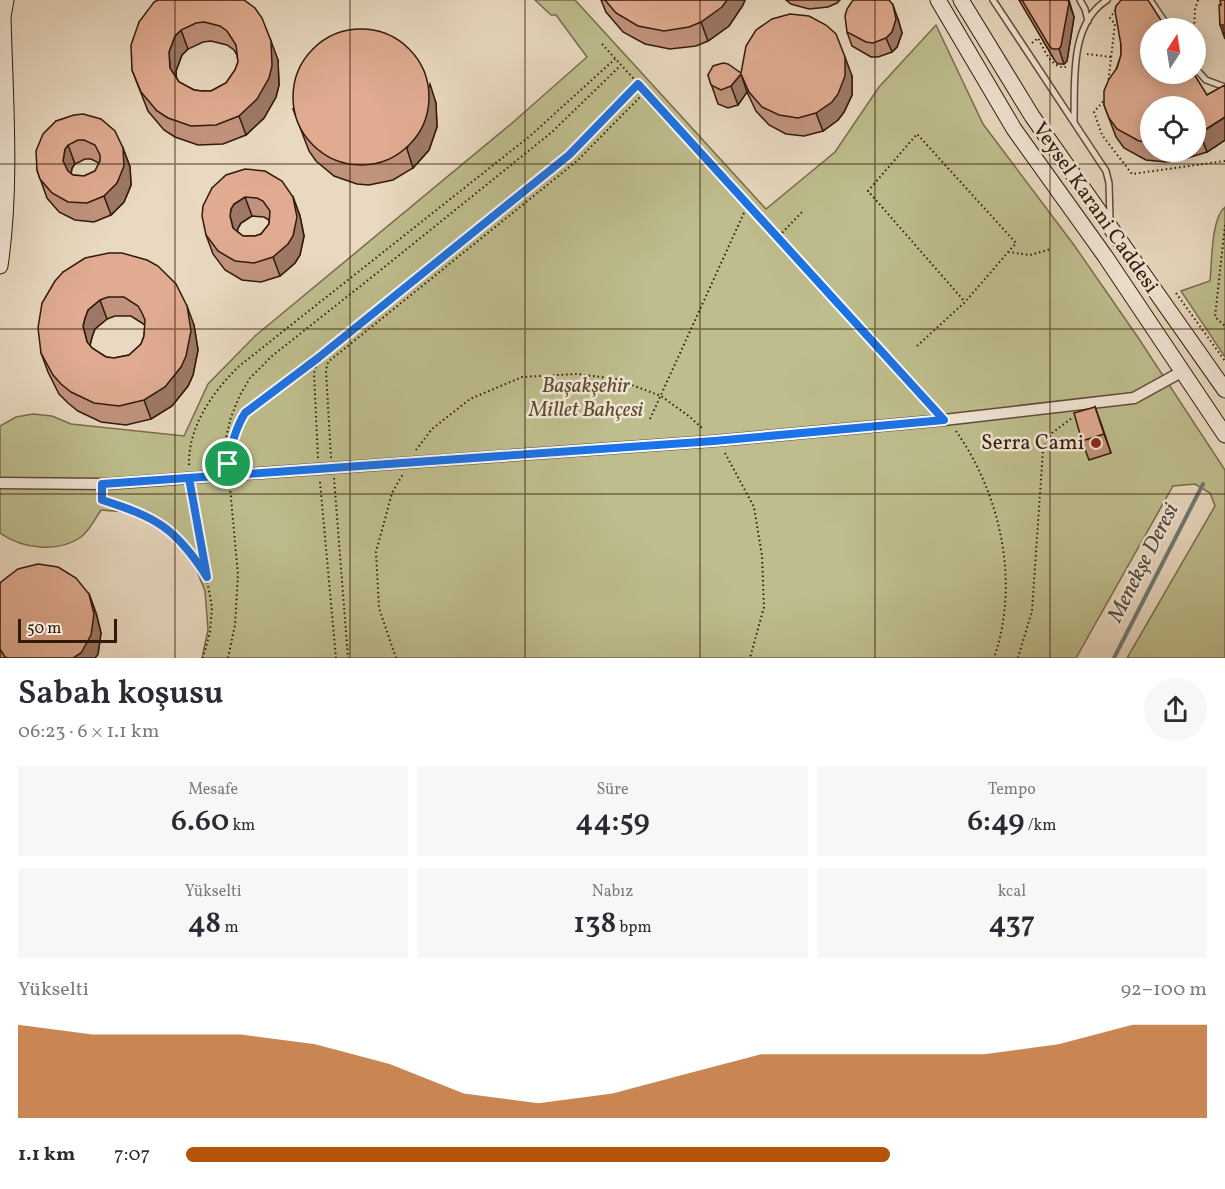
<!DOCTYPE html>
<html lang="tr">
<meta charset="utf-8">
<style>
:root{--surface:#fff;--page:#f7f7f7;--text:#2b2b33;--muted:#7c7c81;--accent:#b45309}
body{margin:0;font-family:Vollkorn,serif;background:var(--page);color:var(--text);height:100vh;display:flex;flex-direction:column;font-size:22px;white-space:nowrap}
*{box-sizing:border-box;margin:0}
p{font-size:20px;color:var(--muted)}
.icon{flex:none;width:33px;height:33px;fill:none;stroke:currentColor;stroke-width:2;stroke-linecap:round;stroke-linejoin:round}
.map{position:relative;height:658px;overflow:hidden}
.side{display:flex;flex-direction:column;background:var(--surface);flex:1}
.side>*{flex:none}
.needle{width:39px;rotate:12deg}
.tools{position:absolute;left:1140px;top:18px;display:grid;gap:12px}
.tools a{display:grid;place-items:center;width:66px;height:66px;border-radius:50%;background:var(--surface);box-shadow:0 3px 15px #0003;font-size:30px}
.scale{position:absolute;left:18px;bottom:15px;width:99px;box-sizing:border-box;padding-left:6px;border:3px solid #321a0a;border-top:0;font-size:16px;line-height:21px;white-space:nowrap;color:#321a0a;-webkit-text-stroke:4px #f1e6d6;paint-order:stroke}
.pin{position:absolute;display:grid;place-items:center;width:51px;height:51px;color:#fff;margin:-26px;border:3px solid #fff;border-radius:50%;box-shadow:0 2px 6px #0007}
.round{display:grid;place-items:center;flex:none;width:63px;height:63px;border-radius:32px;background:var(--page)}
.overview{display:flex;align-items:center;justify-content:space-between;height:102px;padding:0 18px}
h1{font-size:33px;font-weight:600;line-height:45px}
.figures{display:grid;grid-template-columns:repeat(3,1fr);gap:9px;height:102px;padding:6px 18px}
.figures div{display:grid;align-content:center;border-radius:0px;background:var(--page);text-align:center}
.figures b{font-size:30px;font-weight:600}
.figures small{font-size:16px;font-weight:400}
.figures p{font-size:16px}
.chart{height:168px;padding:12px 18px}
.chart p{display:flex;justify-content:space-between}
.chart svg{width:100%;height:108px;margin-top:6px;fill:var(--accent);opacity:.7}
ul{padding:0 18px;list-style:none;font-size:20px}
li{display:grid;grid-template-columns:96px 72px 1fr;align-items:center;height:45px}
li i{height:15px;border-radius:8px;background:var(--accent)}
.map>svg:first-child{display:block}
.green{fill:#bebd8d;stroke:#786c4c;stroke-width:1.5}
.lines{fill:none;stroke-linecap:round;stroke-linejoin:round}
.stream{stroke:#6f7972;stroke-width:4}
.lane-casing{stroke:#604a38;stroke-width:8}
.street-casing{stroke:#604a38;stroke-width:13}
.secondary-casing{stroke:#321a0a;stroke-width:17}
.path{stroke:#321a0a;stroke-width:2;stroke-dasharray:1.5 3;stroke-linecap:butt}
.lane{stroke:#f1e6d6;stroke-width:5}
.street{stroke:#f1e6d6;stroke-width:10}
.secondary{stroke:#f1e6d6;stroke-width:15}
.wall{fill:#c1937d;stroke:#321a0a;stroke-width:1.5;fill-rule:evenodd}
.shaded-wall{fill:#9d7866;stroke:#321a0a;stroke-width:1.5}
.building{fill:#e0ab91;stroke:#321a0a;stroke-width:1.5;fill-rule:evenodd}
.route-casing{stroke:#fff;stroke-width:12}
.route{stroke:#1a73e8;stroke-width:8}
.grid{fill:none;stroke:#321a0a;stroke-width:1.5;stroke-opacity:0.55}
.poi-dot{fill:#8f2418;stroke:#f1e6d6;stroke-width:2}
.labels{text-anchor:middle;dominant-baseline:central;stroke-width:5;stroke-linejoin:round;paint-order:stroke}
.street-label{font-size:21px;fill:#321a0a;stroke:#f1e6d6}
.park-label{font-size:21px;font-style:italic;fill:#5c4b31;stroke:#f1e6d6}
.poi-label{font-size:21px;fill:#321a0a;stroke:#f1e6d6;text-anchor:end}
.water-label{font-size:22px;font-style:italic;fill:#514a3e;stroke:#f1e6d6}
</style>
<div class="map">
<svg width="1225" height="658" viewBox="0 0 1225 658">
<rect width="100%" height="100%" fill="#e9d9c0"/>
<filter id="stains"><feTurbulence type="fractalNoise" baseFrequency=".00333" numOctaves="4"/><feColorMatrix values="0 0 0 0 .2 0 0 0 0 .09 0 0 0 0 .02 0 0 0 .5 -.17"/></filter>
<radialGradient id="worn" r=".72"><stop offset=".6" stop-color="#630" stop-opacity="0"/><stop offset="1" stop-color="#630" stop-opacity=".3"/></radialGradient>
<!-- green -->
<path class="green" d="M535,0H575L766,209L835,152L879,87L936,25L983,124L1074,245L1137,336L1225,470V658H1127L1215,506L1210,493L1195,484L1173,486L1076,658H202L208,630L205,591L193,561L175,541L150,520L126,512L101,510C95,519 90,530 81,537C58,553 23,549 0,533V426L16,417L33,414L52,416L71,424L184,436L208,384L255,336L511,124L587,57L556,15H551Z
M1225,207V357L1181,291L1210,281C1212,262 1211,218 1225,207Z"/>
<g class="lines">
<!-- stream -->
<path class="stream" d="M1114,658L1203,484"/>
<!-- lane casing -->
<g class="lane-casing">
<path id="lane" d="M993,0L1106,171L1109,183L1110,219
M1080,0L1085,9L1088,21
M1150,0L1169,28
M1196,69L1206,80L1225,87
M1074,121C1075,82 1069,24 1107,0"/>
</g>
<!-- street casing -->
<g class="street-casing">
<path id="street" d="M0,483L105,484L714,441L944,420L1134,398L1183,371"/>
</g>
<!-- secondary casing -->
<g class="secondary-casing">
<path id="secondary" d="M938,0L1014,129L1105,256L1225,435
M961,0L1032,116L1225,390
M0,266C12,184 5,99 3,16L6,0"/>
</g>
<!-- path -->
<path class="path" d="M1194,28L1195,9L1198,0
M1032,43L1038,38C1044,49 1051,69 1066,67
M602,44L935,410
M1196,49L1203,62
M1087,54L1111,57
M1108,84L1115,24L1110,18L1116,9
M1106,98L1094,112L1102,135L1132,174L1225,161
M1225,225L1215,317L1225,326
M779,236L804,210
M1008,252L1030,255L1051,249
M1176,293L1225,361
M917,346L965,302L1016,243L917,134L868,191L965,302
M650,419L748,204
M956,431C1001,495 1020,583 994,658
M416,450L432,429L470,399L522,377L577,374L616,379L661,396L690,417L703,429
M725,453L754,507L762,556L764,607L750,658
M318,458L314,373L318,359L569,155L638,84
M331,458L326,371L328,362L577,161L645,92
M228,463L225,456L224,446L231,417L240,395L250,378L272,356L372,277L552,132L620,66
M228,463C231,445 235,429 245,413L318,359
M189,465C188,427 212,393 238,367L530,136L615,59
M334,478L348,658
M320,482L336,658
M190,489L212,607L210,632L203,658
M102,496V500C154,517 176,527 205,575
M228,658L235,625L238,575L230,487
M396,658L379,608L376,552L392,493L403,474
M1018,658L1032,611L1043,450L1052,433L1072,418"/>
<!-- lane -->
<use href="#lane" class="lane"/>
<!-- street -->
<use href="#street" class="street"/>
<!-- secondary -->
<use href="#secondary" class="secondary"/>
</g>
<!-- wall -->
<path class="wall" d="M244,0L278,60L279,85L276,97L264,118L246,135L223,144L198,145L175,137L164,130L148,111L132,70L139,22ZM211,41L227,45L234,50L237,55L238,62L235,70L226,83L211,91H202L194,90L179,82L176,77V71L182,55L188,49L203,42Z
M601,0H745L743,5L729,26L708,41L696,46L670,49L645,44L623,32L606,12Z
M786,0H840L837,3L828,7L809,9L791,4Z
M1019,0H1069L1074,17L1067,61L1064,64H1058L1055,61Z
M1225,0V39L1220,25L1221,5Z
M898,19L902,33L897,47L892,52L878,57H871L852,46L847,32Z
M1121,45L1207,95L1225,85V140L1207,152L1184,159L1166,162L1146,160L1124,148L1116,137L1104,105L1121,55ZM1150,106H1196V152H1150Z
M741,73L852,76V95L844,112L838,120L823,131L804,136L786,134L769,125L756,111L747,92L738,105L728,108L718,104L708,75Z
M436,103L437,127L429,150L413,168L393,180L369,185L357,184L334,176L316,161L309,151L293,109Z
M56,121L123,148L130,167L131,185L124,202L111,215L94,222L75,220L59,212L47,198L37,170ZM85,159H91L99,163L95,171L84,176L73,175L71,173L72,168L75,164Z
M212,188L293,197L300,216L304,236L300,255L295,263L280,276L261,282L242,280L225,270L213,254L206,235ZM252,216L264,217L269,220V224L261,234L255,236H243L237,231L238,228L241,223Z
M63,272L194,325L198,350L193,375L188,386L172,406L151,419L126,425L101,422L78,411L68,403L59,394L48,372L41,353ZM115,316H131L145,325L144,336L141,344L129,355L114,358L106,357L92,348L90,345L92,337L95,329L107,319Z
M1095,407L1111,453L1089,460L1082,441Z
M0,584L89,594L96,613L101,633L98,654L95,658H0Z"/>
<!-- shaded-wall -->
<path class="shaded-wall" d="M727,0H745L743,5L729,26L708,41L701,22Z
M1068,0L1074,17L1067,61L1064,64L1059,49Z
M893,5L898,19L902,33L897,47L892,52L886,38Z
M181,30L188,49L182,55L176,71L177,87L170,68L169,52L175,36Z
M271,41L278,60L279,85L276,97L264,118L246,135L239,116Z
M845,57L852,76V95L844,112L838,120L823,131L816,113Z
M741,74L747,92L738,105L731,86Z
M430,84L436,103L437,127L429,150L413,168L407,149Z
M1225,117V140L1207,152L1200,133Z
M68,145L75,164L72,168L70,180L63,161L65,149Z
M123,148L130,167L131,185L124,202L111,215L104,196Z
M245,197L252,216L241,223L238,228L237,235L233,228L230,216L231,209L234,204Z
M293,197L300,216L304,236L300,255L295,263L280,276L273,257Z
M100,300L107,319L95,329L92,337L90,345L94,361L87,342L83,326L85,318L88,310Z
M187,306L194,325L198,350L193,375L188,386L172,406L151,419L144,400Z
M1095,407L1102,426L1111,453L1104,434Z
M89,594L96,613L101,633L98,654L95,658H73Z"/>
<!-- building -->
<path class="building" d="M158,0H244L255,8L262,18L271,41L272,66L269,78L257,99L239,116L216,125L191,126L168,118L157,111L141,92L132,70L131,45L139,22L154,2ZM204,22L220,26L227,31L236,45L238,62L235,70L226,83L211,91H202L194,90L179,82L170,68L169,52L175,36L181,30L196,23Z
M605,0H727L722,7L701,22L689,27L664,31L638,26L616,13Z
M853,0H889L893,5L896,19L892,32L886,38L873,43L866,42L847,32L845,16L847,9Z
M1022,0H1068L1069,3L1061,46L1059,49H1053L1050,47Z
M1121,0H1148L1166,28H1150V74H1194L1207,95L1225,85V117L1200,133L1196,134V106H1150V142L1139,141L1117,129L1109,118L1104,105V91L1109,79L1117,68L1121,55V45L1115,11L1116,6Z
M1220,0H1225V33H1223V25H1220L1219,5H1221Z
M790,14L809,16L826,25L836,34L845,57V76L838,94L832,102L816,113L798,118L779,115L762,107L749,92L741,74L731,86L721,90L711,85L708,75L713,66L723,63L728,64L741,73L746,46L756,30L772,19Z
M293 97a68 68 0 1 1 136 0a68 68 0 1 1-136 0Z
M83,114L101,119L115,131L123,148L124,166L117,183L104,196L87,203L68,202L52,193L40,179L37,170L36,151L43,134L56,121L74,115ZM78,140H84L95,145L100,155V161L95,171L84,176L73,175L68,171L63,161L65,149L68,145Z
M245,169L265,171L282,181L293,197L297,217L293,236L288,244L273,257L254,263L235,261L218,251L206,235L202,216L203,206L212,188L226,175ZM245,197L257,198L263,201L270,211L269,224L261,234L255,236H243L233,228L230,216L231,209L234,204Z
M109,253H122L147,260L158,266L176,284L187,306L191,331L186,356L181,367L165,387L144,400L119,406L94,403L71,392L61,384L53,375L41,353L38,328L42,303L55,281L63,272L85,258ZM108,297H124L138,306L142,313L145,320L144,336L141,344L129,355L114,358L106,357L92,348L87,342L83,326L85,318L88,310L100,300Z
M1095,407L1104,434L1082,441L1074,413Z
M38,564L58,567L76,578L89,594L94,614L91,635L81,653L73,658H8L5,657L0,649V584L1,582L18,569Z"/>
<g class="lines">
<!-- route casing -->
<g class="route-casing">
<path id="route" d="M228,464L229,475L102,484V500C156,517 176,528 207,577L189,478L714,441L944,420L638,84L569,155L318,358L245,413C235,429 231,445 228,464"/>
</g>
<!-- route -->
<use href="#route" class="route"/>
</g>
<!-- grid -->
<path class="grid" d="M175,0V658M350,0V658M525,0V658M700,0V658M875,0V658M1050,0V658M0,164H1225M0,329H1225M0,494H1225"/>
<!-- markers -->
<circle class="poi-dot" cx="1096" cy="443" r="6"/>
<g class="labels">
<!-- street labels -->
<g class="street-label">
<text transform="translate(1095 208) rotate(55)">Veysel Karani Caddesi</text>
</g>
<!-- park labels -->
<g class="park-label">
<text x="586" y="386">Başakşehir<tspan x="586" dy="24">Millet Bahçesi</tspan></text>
</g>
<!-- poi labels -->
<g class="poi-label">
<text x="1084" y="443">Serra Cami</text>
</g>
<!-- water labels -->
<g class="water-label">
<text transform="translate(1144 563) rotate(-63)">Menekşe Deresi</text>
</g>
</g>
<rect width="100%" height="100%" filter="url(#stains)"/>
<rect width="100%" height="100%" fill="url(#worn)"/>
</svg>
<div class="tools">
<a><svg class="needle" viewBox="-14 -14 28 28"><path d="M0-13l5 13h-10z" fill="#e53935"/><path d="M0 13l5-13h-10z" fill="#7c7c81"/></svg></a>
<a><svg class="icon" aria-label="locate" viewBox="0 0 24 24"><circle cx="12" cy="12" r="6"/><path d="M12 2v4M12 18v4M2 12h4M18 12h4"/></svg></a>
</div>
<div class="scale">50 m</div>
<div class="pin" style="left:228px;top:464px;background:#1e9e55"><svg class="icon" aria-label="arrive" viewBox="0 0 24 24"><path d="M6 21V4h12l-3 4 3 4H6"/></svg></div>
</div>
<section class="side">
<div class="overview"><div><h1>Sabah koşusu</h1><p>06:23 · 6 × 1.1 km</p></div><a class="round"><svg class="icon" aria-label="share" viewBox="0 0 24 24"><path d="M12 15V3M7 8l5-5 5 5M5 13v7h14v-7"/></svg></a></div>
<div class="figures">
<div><p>Mesafe</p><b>6.60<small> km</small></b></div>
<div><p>Süre</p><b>44:59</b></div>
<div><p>Tempo</p><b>6:49<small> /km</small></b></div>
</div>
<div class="figures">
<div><p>Yükselti</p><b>48<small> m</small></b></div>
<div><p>Nabız</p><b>138<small> bpm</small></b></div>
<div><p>kcal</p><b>437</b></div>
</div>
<div class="chart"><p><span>Yükselti</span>92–100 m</p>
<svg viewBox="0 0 160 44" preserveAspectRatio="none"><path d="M0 44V6L10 10L20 10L30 10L40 14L50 22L60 34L70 38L80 34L90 26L100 18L110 18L120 18L130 18L140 14L150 6L160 6V44z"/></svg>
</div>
<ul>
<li><b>1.1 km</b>7:07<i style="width:69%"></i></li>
</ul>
</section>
